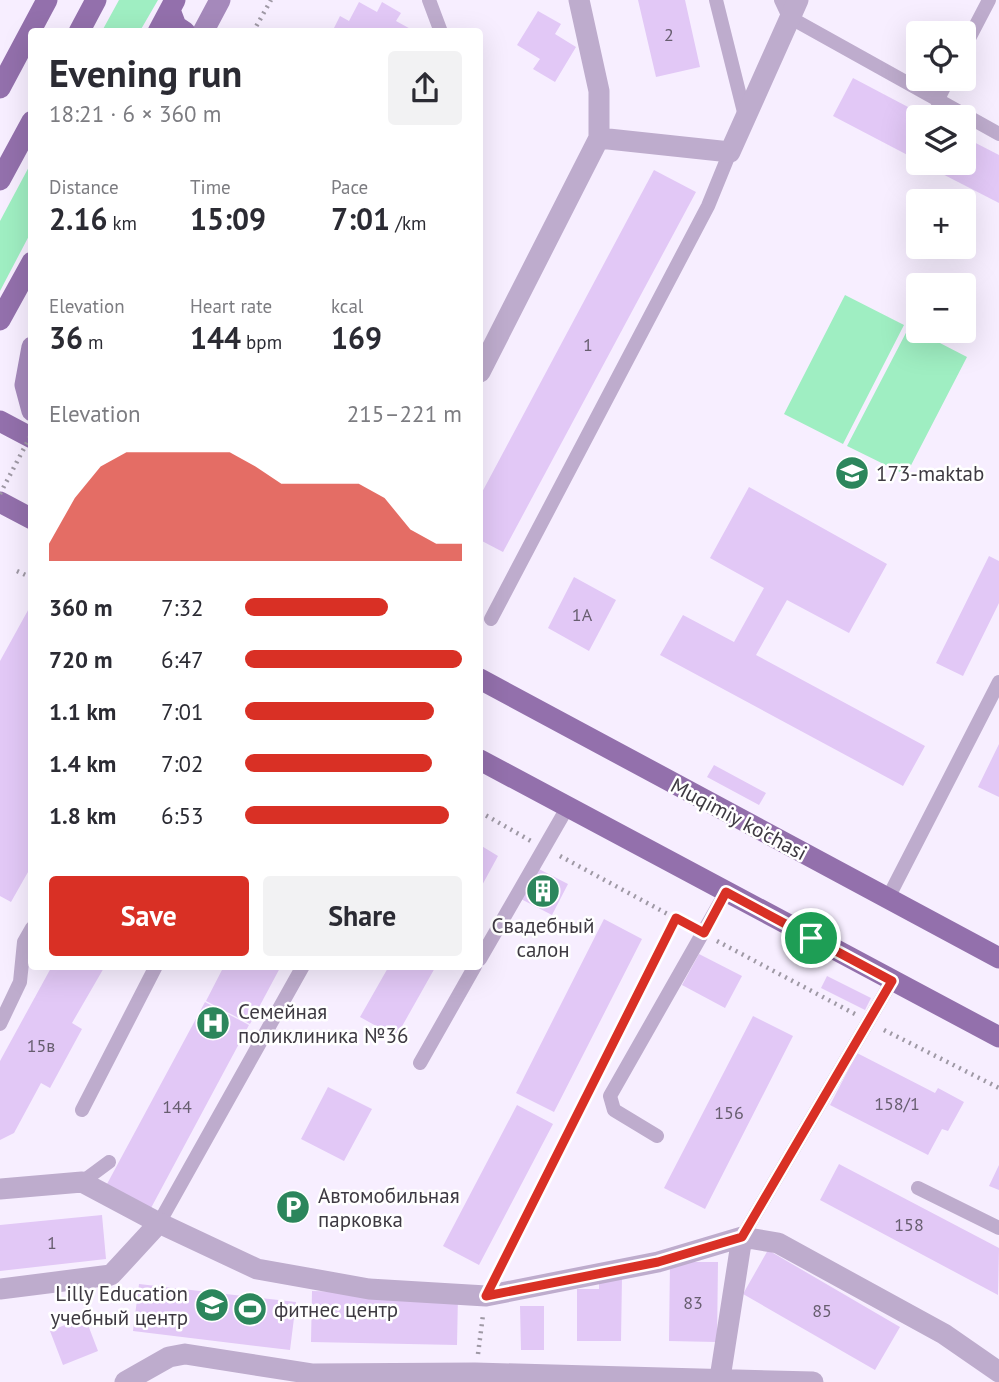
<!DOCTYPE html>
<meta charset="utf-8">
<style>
:root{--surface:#fff;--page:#f2f2f3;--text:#2b2b33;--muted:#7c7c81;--accent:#d93025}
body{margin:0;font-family:"PT Sans",sans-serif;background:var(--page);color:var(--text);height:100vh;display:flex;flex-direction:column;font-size:26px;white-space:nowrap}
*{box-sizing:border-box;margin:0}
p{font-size:23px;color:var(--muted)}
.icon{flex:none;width:38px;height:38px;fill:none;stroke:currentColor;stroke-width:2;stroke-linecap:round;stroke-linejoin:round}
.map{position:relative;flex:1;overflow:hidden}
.panel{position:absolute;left:28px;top:28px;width:455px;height:942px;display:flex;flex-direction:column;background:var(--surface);border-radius:7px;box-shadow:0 7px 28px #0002}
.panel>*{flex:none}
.tools{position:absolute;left:906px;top:21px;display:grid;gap:14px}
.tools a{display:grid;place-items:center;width:70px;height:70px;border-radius:7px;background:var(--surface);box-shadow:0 7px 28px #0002;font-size:35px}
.pin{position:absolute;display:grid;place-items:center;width:60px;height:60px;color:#fff;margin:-30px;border:4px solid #fff;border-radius:50%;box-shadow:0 2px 7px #0007}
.round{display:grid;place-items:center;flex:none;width:74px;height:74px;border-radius:7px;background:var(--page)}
.headline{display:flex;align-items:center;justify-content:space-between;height:119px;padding:0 21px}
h1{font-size:38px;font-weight:800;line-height:52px}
.figures{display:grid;grid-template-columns:repeat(3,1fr);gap:10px;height:119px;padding:7px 21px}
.figures div{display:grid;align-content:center}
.figures b{font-size:30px;font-weight:800}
.figures small{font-size:19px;font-weight:400}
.figures p{font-size:19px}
.chart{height:196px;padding:14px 21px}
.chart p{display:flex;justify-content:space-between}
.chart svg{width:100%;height:126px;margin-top:7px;fill:var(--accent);opacity:.7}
.button{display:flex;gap:14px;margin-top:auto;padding:14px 21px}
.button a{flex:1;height:80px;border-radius:7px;background:var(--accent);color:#fff;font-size:28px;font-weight:800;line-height:80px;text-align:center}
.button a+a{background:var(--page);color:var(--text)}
ul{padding:0 21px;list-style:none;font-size:23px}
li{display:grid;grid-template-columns:112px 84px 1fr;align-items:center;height:52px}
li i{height:18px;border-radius:9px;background:var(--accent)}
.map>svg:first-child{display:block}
.green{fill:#9feec2}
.building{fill:#e2c8f6}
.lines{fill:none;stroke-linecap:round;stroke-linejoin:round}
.path{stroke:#9f99a5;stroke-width:4.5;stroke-dasharray:2 5;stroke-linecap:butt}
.lane{stroke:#beaccd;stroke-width:14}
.street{stroke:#beaccd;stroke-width:21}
.secondary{stroke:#a589bb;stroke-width:21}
.primary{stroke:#9370ac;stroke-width:21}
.path-bridge{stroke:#9f99a5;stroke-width:4.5;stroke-dasharray:2 5;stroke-linecap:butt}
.primary-bridge{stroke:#9370ac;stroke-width:21}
.route-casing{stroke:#fff;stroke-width:14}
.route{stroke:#d93025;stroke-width:9}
.labels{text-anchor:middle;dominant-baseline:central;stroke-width:5;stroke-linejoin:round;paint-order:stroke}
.number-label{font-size:18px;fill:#675e6f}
.poi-label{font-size:21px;fill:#3e3a42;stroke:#fff;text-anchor:start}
.street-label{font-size:21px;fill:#3e3a42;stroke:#fff}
</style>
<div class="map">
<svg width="999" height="1382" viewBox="0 0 999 1382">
<rect width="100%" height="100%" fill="#f7eeff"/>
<!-- green -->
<path class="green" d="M119,0H158L140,31H102Z
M31,163V232L0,291V221Z
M845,295L904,325L843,444L784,414Z
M909,327L967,357L906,475L847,446Z"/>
<!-- building -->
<path class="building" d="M638,0H685L700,67L656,77Z
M359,2L377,12L382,2L401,13L396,21L416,32H332L340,16L349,21Z
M538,11L561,24L555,34L576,47L555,82L533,69L540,59L517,45Z
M853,78L927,117H919V161L833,116Z
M964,137L999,155V203L921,163H964Z
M654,170L696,192L503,552L480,540V496Z
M749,487L887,564L849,633L787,600L756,655L925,746L903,786L660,655L683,615L734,642L764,588L710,558Z
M989,556L999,561V603L963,676L936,663Z
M574,577L616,600L589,651L548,628Z
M32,603V865L11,902L0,896V661Z
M999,744V797L978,787Z
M714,765L766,793L759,805L707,777Z
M480,845L498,856L480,889Z
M535,867L568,884L552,915L519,898Z
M604,919L642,939L554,1112L516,1093Z
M699,954L742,976L725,1008L682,985Z
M52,966H105L72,1023L82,1029L50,1088L41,1083L14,1133L0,1140V1061Z
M224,966H281L250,1024L206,1001Z
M389,966H436L396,1037L360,1017Z
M827,976L871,998L865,1010L821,988Z
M205,1002L249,1025L151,1208L107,1184Z
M753,1016L793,1036L705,1209L664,1188Z
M857,1053L935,1093L938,1088L964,1102L948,1131L942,1129L928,1155L830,1105Z
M328,1087L372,1109L344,1161L301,1139Z
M517,1105L553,1124L479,1265L443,1246Z
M839,1164L999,1248L998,1295L820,1200Z
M999,1165V1190L989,1186Z
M102,1215L106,1259L0,1271V1225Z
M768,1250L900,1327L875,1370L743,1294Z
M670,1262H718L717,1342L669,1341Z
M599,1276H622L621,1341H577V1289H599Z
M139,1284L296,1302L290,1350L133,1331Z
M312,1291L458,1295L457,1345L311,1342Z
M520,1306H544V1350H521Z
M85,1317L98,1351L63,1365L50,1331Z"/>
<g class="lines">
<!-- path -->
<path class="path" d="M253,32L271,0
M17,571L32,578
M480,812L531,841
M560,856L688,925
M717,941L855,1014
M884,1030L999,1088
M497,1274L676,918
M478,1354L483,1315"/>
<!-- lane -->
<path class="lane" d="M429,0L441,32
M716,0L745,116
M781,0L789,17L999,134
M964,48L989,0
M937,101L948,79
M491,619L708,206L730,152
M888,898L999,682
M480,959L567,808
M0,1024L20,982L24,942L32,928
M420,1063L475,966
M82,1110L156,966
M657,1136L614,1110L610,1096L726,892
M82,1182L109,1162
M918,1188L999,1228
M159,1223L303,966
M742,1237L892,981"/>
<!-- street -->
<path class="street" d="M599,138L730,152L798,0
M480,372L599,138V91L579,0
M0,1189L82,1182L159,1223L257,1269L369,1289L486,1296L658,1262L742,1237L778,1243L944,1334L999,1372
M0,1289L111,1275L159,1223
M720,1378L742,1237
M125,1382L169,1357L185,1354L313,1374L475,1373L813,1382"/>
<!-- secondary -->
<path class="secondary" d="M203,32L220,0
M32,347L25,385L32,411"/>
<!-- primary -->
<path class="primary" d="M170,10L176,26L185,32
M79,32L96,0
M158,32L175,0
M0,88L47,0
M0,320L32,262
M0,421L32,438
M0,502L32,519
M480,679L999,958
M480,760L999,1037"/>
<!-- path-bridge -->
<path class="path-bridge" d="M0,494L32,433"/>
<!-- primary-bridge -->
<path class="primary-bridge" d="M0,180L32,121"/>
</g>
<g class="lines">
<!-- route casing -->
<g class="route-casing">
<path id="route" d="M726,892L892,981L742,1237L658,1262L486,1296L676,918L704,933Z"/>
</g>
<!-- route -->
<use href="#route" class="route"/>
</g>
<!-- icons -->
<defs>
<g id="school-disc" transform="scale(1.75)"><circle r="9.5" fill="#2c865c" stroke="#fff"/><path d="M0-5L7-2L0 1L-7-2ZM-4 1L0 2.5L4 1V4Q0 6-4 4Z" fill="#fff"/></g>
<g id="building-disc" transform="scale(1.75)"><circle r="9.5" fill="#2c865c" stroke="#fff"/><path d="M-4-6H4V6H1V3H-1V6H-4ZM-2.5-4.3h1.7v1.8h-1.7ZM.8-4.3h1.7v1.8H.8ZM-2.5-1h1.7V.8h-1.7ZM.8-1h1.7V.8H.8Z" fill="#fff"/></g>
<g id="hospital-disc" transform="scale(1.75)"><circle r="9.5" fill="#2c865c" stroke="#fff"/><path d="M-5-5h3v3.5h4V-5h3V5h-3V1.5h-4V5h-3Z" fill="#fff"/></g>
<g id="parking-disc" transform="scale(1.75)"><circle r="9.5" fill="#2c865c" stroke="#fff"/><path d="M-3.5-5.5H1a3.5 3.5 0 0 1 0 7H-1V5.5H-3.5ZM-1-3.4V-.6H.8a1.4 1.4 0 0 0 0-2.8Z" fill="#fff"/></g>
<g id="stadium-disc" transform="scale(1.75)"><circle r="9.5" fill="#2c865c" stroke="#fff"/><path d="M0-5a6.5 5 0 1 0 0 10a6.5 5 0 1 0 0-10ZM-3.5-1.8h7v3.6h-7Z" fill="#fff"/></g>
</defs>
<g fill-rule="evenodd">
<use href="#school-disc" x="852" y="473"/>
<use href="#building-disc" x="543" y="891"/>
<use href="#hospital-disc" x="213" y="1023"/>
<use href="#parking-disc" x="293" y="1207"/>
<use href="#school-disc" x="212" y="1305"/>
<use href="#stadium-disc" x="250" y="1309"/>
</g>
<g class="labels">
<!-- number labels -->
<g class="number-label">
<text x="669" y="34">2</text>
<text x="588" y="344">1</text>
<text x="582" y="614">1A</text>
<text x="41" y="1045">15в</text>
<text x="897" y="1103">158/1</text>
<text x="177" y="1106">144</text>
<text x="729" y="1112">156</text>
<text x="909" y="1224">158</text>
<text x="52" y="1242">1</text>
<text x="693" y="1302">83</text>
<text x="822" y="1310">85</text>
</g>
<!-- poi labels -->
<g class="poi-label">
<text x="876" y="473">173-maktab</text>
<text x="543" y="925" text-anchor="middle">Свадебный<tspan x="543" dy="24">салон</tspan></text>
<text x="238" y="1011">Семейная<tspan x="238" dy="24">поликлиника №36</tspan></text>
<text x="318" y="1195">Автомобильная<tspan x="318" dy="24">парковка</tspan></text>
<text x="188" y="1293" text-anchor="end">Lilly Education<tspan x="188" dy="24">учебный центр</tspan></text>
<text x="274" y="1309">фитнес центр</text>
</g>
<!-- street labels -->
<g class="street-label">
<text transform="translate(739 819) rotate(28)">Muqimiy ko'chasi</text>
</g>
</g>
</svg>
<div class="tools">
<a><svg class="icon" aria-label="locate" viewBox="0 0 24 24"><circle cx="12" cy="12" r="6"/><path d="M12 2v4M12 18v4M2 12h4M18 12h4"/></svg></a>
<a><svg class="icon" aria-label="layers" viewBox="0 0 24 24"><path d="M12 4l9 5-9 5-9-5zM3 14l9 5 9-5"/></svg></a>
<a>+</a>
<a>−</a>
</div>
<div class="pin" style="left:811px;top:938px;background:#1e9e55"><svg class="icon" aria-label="arrive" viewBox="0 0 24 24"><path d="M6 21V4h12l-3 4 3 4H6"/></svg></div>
<section class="panel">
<div class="headline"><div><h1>Evening run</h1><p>18:21 · 6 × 360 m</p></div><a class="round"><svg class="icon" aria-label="share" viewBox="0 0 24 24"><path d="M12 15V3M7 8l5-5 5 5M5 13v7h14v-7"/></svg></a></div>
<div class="figures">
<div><p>Distance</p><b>2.16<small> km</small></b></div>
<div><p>Time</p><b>15:09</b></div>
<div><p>Pace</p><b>7:01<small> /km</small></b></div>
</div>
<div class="figures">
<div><p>Elevation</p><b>36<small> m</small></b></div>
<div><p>Heart rate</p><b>144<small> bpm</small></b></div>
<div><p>kcal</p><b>169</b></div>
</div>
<div class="chart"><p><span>Elevation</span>215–221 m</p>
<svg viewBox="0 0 160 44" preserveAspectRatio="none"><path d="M0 44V38L10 22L20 11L30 6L40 6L50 6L60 6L70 6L80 11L90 17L100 17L110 17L120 17L130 22L140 33L150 38L160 38V44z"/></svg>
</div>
<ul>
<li><b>360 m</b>7:32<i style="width:66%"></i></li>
<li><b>720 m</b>6:47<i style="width:100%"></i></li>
<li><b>1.1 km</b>7:01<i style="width:87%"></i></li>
<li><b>1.4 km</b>7:02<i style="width:86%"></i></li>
<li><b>1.8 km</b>6:53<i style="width:94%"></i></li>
</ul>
<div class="button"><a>Save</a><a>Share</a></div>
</section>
</div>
